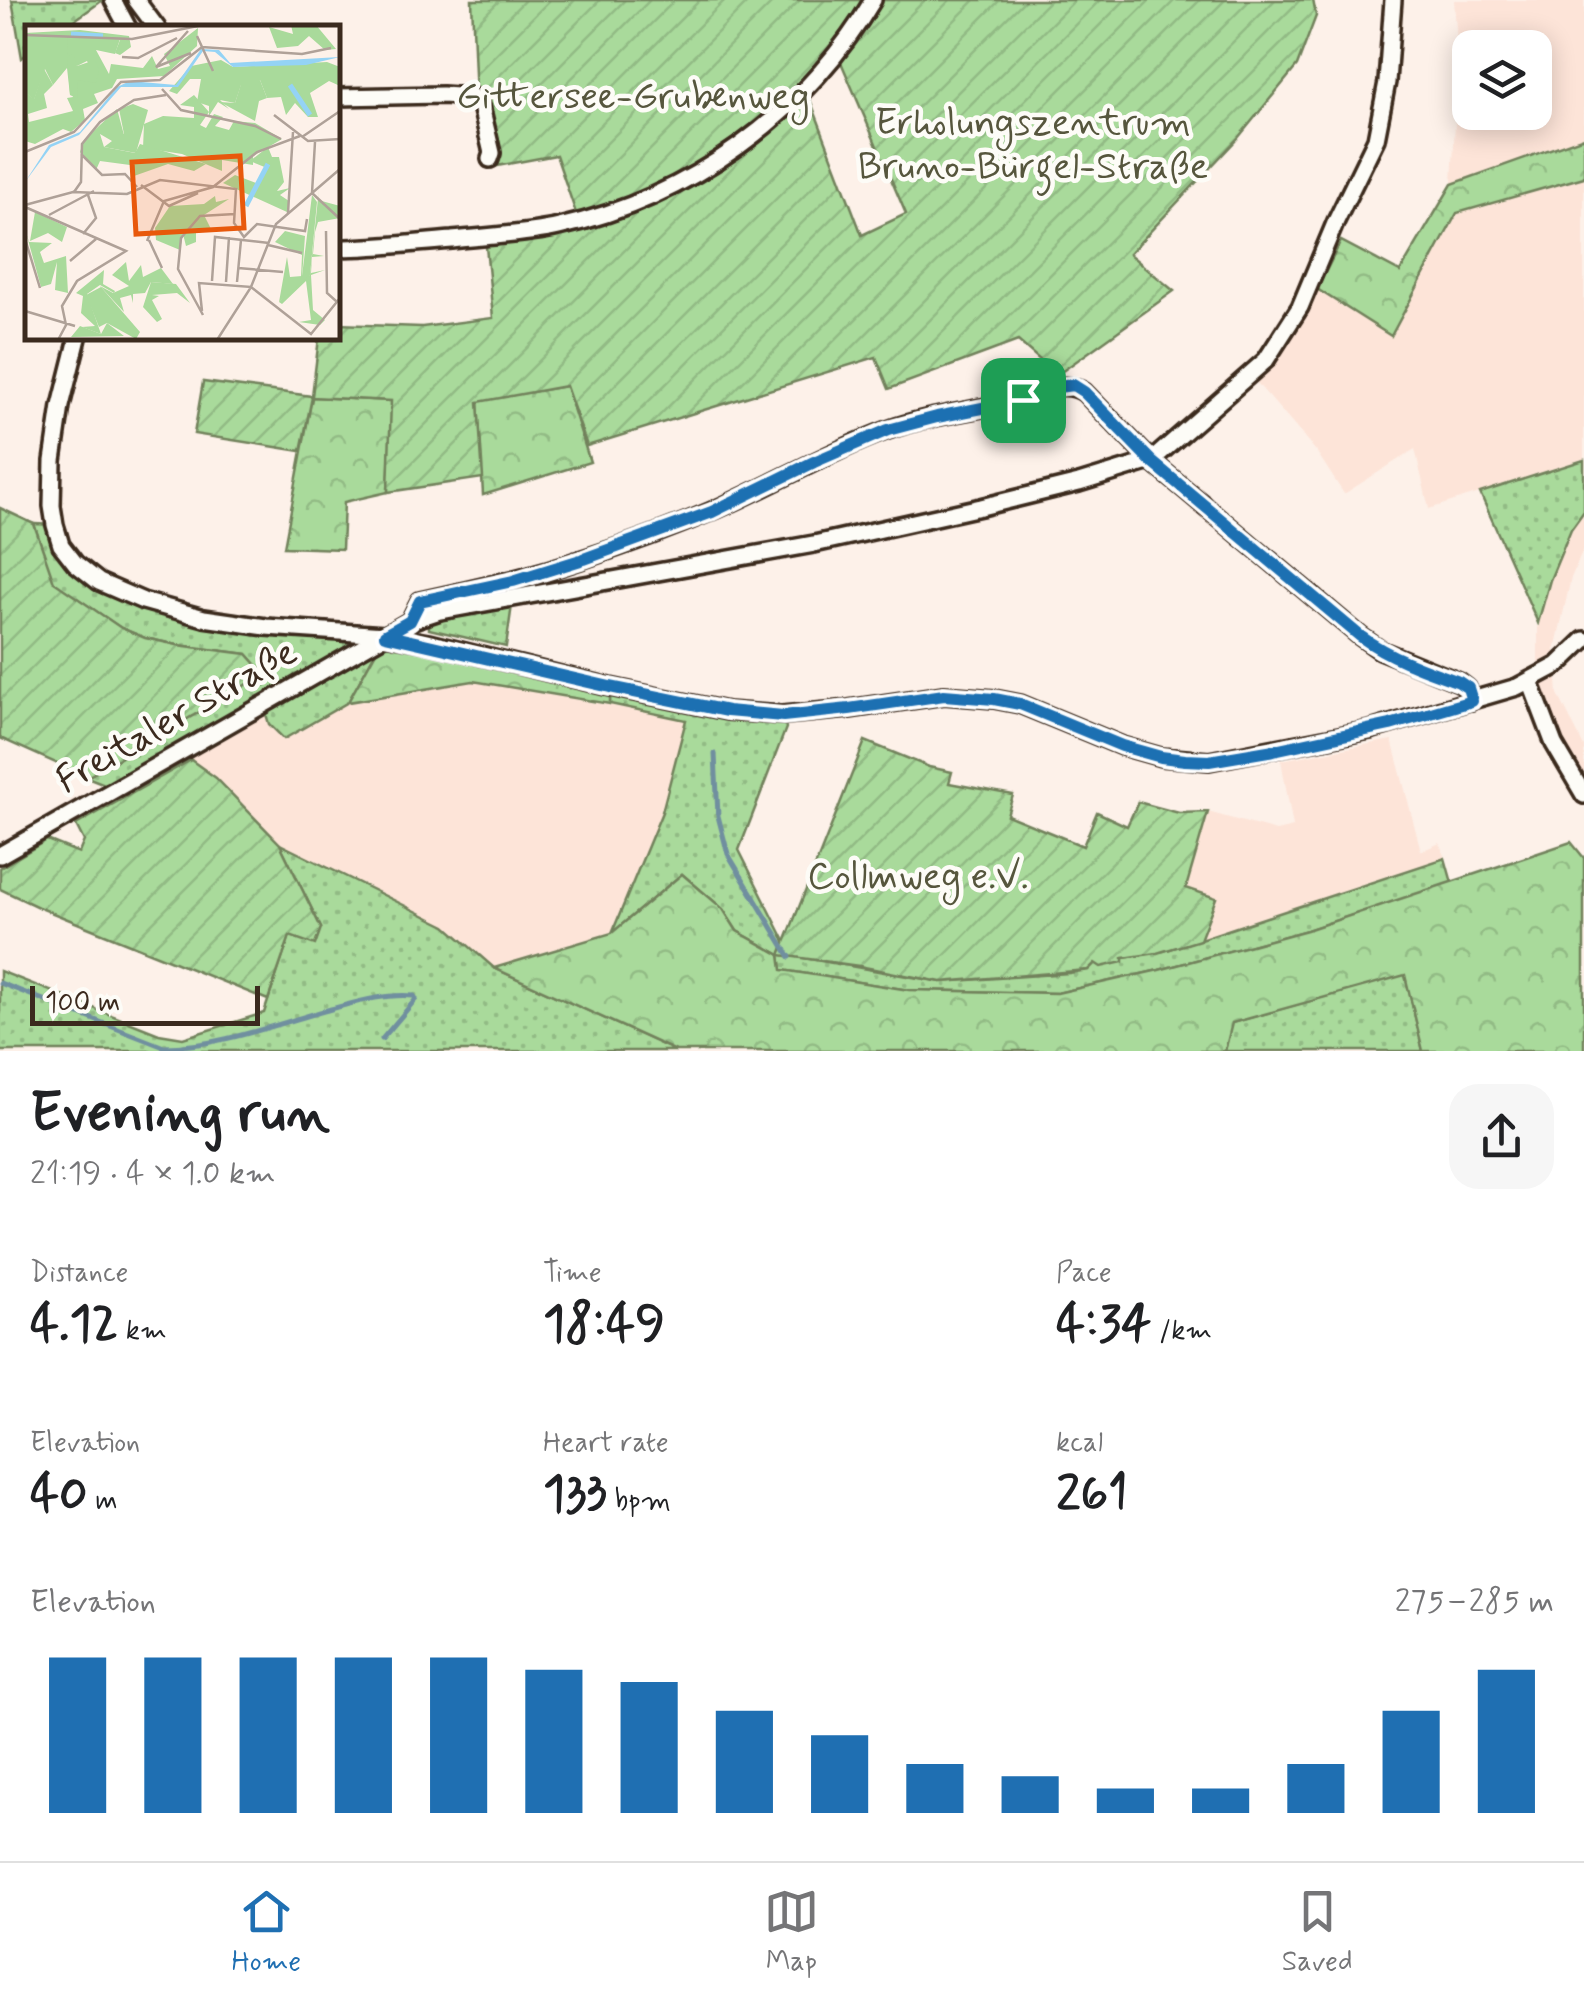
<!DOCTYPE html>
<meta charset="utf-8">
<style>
:root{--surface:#fff;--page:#f6f6f6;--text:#202124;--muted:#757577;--line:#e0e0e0;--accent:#1f6fb2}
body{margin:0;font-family:Mynerve,sans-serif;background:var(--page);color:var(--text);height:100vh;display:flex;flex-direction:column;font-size:38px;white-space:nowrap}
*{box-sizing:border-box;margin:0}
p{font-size:32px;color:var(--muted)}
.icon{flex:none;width:55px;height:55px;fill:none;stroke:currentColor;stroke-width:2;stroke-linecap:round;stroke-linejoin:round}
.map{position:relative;height:1051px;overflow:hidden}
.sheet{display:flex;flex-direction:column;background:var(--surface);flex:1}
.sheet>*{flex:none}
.buttons{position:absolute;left:1452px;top:30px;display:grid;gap:20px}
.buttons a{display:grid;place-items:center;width:100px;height:100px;border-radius:20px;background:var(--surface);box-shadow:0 5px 25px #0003;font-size:50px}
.scale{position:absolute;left:30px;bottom:25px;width:230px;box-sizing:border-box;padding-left:10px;border:5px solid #3b2a1e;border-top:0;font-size:28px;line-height:35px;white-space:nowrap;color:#3b2a1e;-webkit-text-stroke:8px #fdfcf7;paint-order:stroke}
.pin{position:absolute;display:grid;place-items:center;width:85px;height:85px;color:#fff;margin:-42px;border-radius:20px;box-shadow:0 5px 15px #0006}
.round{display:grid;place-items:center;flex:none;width:105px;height:105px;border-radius:30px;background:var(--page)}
.overview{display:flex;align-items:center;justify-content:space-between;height:170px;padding:0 30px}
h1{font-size:55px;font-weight:700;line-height:75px}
.stats{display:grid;grid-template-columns:repeat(3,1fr);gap:15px;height:170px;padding:10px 30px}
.stats div{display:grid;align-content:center}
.stats b{font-size:50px;font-weight:700}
.stats small{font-size:28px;font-weight:400}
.stats p{font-size:28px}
.chart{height:280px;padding:20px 30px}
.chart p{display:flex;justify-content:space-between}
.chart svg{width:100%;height:180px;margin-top:10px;stroke:var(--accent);stroke-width:6}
.tab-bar{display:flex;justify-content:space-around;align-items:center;height:140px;border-top:2px solid var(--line);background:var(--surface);font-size:28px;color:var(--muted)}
.tab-bar a{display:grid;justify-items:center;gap:5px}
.tab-bar .active{color:var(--accent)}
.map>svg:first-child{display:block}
.built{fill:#fde4d8;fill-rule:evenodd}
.grass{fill:url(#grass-dots);stroke:#72825c;stroke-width:2.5}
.forest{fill:url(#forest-crowns);stroke:#72825c;stroke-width:2.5}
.garden{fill:url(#garden-furrows);stroke:#72825c;stroke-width:2.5;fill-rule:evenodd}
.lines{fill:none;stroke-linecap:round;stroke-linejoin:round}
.stream{stroke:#708f9f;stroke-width:5}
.minor-casing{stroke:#3b2a1e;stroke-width:22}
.minor{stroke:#fdfcf7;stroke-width:15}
.route-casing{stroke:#fff;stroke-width:20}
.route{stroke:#1f6fb2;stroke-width:12}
.labels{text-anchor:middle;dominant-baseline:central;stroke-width:9;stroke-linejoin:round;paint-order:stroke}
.park-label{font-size:38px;fill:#56563d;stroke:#fdfcf7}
.street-label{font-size:38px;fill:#3b2a1e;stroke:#fdfcf7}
.inset-river{fill:none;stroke:#94d3f5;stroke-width:5}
.inset-road{fill:none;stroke:#afa198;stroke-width:2.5}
.view{fill:#e8590c;fill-opacity:0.15;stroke:#e8590c;stroke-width:5}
.inset-edge{fill:none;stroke:#3b2a1e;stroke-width:5}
</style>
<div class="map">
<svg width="1584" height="1051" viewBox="0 0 1584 1051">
<defs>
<pattern id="grass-dots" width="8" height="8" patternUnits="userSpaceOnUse" patternTransform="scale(2.5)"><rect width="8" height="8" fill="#a9da9b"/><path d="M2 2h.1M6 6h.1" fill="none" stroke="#92bb85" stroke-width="1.8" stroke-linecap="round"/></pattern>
<pattern id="forest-crowns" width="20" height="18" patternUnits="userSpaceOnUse" patternTransform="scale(2.5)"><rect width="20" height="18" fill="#a9da9b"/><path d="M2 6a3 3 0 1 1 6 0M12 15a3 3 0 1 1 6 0" fill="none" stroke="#92bb85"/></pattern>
<pattern id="garden-furrows" width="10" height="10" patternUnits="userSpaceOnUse" patternTransform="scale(2.5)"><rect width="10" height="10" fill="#a9da9b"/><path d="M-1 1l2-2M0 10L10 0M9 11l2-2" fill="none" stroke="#92bb85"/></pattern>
</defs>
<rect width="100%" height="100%" fill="#fdf1e9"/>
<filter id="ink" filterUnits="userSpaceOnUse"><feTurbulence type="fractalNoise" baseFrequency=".01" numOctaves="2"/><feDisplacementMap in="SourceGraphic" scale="20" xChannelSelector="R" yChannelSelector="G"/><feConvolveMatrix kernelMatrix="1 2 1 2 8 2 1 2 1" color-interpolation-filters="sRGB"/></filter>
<g filter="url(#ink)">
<!-- built -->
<path class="built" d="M1454,0H1584V460L1429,509L1415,449L1344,494L1316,451L1250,375L1266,360L1317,289L1392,335L1457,213L1452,184L1458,59ZM1470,48H1535V112H1470Z
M1584,511V548L1571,578L1555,650L1558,694L1584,747V779L1569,758L1546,704L1538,668V623L1550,581L1571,529Z
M473,681L686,719L662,811L612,933L494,968L446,926L280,844L216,778L180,751L264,706L285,739L348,702Z
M1392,740L1421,851L1440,843L1445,858L1200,940L1204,934L1186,889L1208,812L1276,831L1293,827L1281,760Z"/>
<!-- grass -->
<path class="grass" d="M12,0H103L65,27L28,28L27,54L22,58Z
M1584,460V511L1571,529L1550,580L1538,623L1480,493Z
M34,524L55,525L75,563L180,612L385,635L348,702L284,739L269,724L264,707L181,752L191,760L130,794L87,777L264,674L247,654L178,645L145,638L121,628L53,582Z
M512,605L506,647L429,629V626L434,621Z
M610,687L783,715L786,728L739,850L785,941L781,954L941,982L1069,973L1088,970L1095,963L1164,951L1445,858L1452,883L1307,930L1159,970L1057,993L909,990L782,970L780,955L737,931L723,909L682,874L612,933L662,812L686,720L610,704Z
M280,844L446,926L494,968L676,1051H0V971L159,1034L183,1038L264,1013L290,935L321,928Z
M1405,974L1423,1051H1225L1231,1023Z"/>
<!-- forest -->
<path class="forest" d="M1584,137V177L1457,213L1391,336L1317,289L1341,241L1400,272L1452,184Z
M566,386L590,462L483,495L478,401Z
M312,397L392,401L388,492L344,502L342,549L284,547Z
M385,635L610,687V704L473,681L348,702Z
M1571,842L1584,858V1051H1423L1405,975L1232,1023L1225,1051H676L494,968L612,933L682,874L723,909L737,931L780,955L782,970L909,990L1057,993L1159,970L1307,930Z"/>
<!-- garden -->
<path class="garden" d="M472,0H1313L1316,16L1297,66L1238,138L1129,254L1174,291L1057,375L1018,341L889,389L876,357L587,446L566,386L478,402L483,478L388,492L391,401L312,397L301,451L194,434L203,382L312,396L319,338H338V324L422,327L493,318L485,236L579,222L556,155L492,167L476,99ZM838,55L906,214L862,235L806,89Z
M0,508L34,524L54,582L121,628L145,638L177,645L247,654L265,674L87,777L0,738Z
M865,741L929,767L952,772L949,783L1013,795L1007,815L1083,846L1097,812L1127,826L1138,802L1179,813L1208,812L1186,888L1216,898L1200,940L1157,953L1123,958V962L1101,967L1095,963L1088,970L941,982L859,966L780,955Z
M191,760L216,778L280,844L321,928L315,945L290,936L268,1000L38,907L0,889V868L47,840L79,853L84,841L76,825Z"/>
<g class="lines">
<!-- stream -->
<path class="stream" d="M715,754L718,816L728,854L790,957
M0,983L164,1047C218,1047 279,1023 331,1009C357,1002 387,993 414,996L416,999L382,1039"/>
<!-- minor casing -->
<g class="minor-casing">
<path id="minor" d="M113,0L128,28
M136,0L157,28
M338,97L442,95L473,97L481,106L492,153L490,159
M338,248C376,248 414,243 452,240C487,236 524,235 559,227C689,198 805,115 873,0
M78,338L61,406L53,461L52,506L55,525L61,545L75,563L99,582L143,601L204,618L266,627L385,635L428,643L610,687L727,711L783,715L849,709L944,695L994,699L1020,704L1122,746L1161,757L1209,761L1370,730L1517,687L1558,665L1584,640
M410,621L420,601C476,589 530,577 583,559C626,545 670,529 712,511C771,486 826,453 885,431C928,415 975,411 1020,400C1043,394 1061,378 1084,392L1151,461L1360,636L1380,650L1459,682L1467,688L1471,701
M1530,681L1554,744L1584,795
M0,855L410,621L440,611L814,544L981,507L1079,483L1151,461L1266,360L1300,307L1336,221L1376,139L1387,82L1393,0"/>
</g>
<!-- minor -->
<use href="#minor" class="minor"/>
</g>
</g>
<g class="lines" filter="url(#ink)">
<!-- route casing -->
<g class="route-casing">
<path id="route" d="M1073,385L1084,392L1151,461L1360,636C1390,658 1425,670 1459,682L1468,688L1472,701L1390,725L1274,750L1209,761L1185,760L1161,757L1122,746L1020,704L994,699L944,695L849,709L783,716L727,711L610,687L385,635L410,621L420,601L513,581L584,559L712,512L814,462L888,430L937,417L1023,400L1058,387Z"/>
</g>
<!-- route -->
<use href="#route" class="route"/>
</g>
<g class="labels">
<!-- park labels -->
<g class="park-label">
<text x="633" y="97">Gittersee-Grubenweg</text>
<text x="1033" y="123">Erholungszentrum<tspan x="1033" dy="44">Bruno-Bürgel-Straße</tspan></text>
<text x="918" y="877">Collmweg e.V.</text>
</g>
<!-- street labels -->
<g class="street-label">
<text transform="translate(177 717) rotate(-30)">Freitaler Straße</text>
</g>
</g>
<!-- overview -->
<g transform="translate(25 25)">
<rect width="315" height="315" fill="#fdf1e9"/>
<path d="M55,5L104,11L106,22L95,30L90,28L95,15L43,11L48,53L45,70L42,43L28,60L20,44L9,75L0,67V8ZM235,55L242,73L234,76L230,96L195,77L210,78L216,59ZM169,70L184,87L175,100L181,103L189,89L198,92L190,101L204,105L209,96L230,98L257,114L228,131V140L197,135V146L157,129L118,123L119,99L138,91L169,93V82L155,80ZM294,164L293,175L315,181V193L293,197L290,207L288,229L299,231L287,232L286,248L300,245L286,250L288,285L300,295L295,300L274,297L286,295L281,256L257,279L254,277L276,252L277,230L250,217L260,206L280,211L277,252L285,250ZM10,187L42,202L37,217L23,208L5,216ZM101,237L104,256L116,240L118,252L136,243L148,259L126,257L120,268L108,269V278L106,270L95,273L99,287L75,261L88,268L104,261L87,250ZM82,298L99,311L46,312L55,301L76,309Z" fill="#a9da9b"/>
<path d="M266,0H291L311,24L300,25L284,11L273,21L252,23L244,2L268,9ZM173,3L172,21L139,51L92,54L87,63L69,69L73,78L58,84L60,95L46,107L38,104L10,119L0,116V67L9,74L19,44L28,60L19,69L22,83L3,89L4,97L48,86L42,73L48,72L52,55L70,52L62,36L52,41L43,30L42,11L95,14L90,29L71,25L84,49L86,39L118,43L127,31L133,44L145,41L139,29ZM196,35L208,42L302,37L315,42V61L304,56L285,68L293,92H283L270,78L261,90L256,72L242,73L235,55L229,62L216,60L210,78L195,75L204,84L193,77L184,91V81L172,77L176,54H165L152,69L144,66L166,41ZM92,84L99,110L75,109L79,122L110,128L115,119L181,139L169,146L143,139L109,151L105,140L75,136L71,145L55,127L59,115ZM79,245L78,259L90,266L89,268L75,260L62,269L76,309L57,302L70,301L56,288L58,271L51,268ZM126,257L151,259L165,278L152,268L127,270L134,271L127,275L137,294L132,297L118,282Z" fill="#a9da9b"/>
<path d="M49,29L52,41L70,35L74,45L71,58L52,55L53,74L45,70L42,31ZM108,79L123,85L111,128L79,122L87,116L75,109H99L94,84ZM243,122L247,132H254L259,157L252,166L265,163L255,170L264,176L262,187L198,158L210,150L234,159L242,143L225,136ZM287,170L292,177L285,250L254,277L262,232L265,252L277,251ZM190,171L191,177L204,174L179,190L187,206L171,207V217L161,221L158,209L155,225L131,215L130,203L145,181L179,179ZM0,204L4,217L27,218L15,227L19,238L41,231L43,268L30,265L32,237L26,259L16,262ZM76,262L115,307L111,314L82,298L74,302L61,270Z" fill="#a9da9b"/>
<path d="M176,24L194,25L205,38L315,32L281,40L208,42L190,27L178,26L153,62H96L54,110L26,122L0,157L24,120L55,107L92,62L105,56L151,60Z" fill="#94d3f5"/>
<path class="inset-river" d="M46,9L78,11M265,60L285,90M221,181L243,139"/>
<path class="inset-road" d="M163,6L131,42L166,28M0,10L107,14L178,0M172,11L188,46M97,32L113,33L152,13M137,64L156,85L230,101L256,114M249,90L283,116L315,114M277,112L315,86M0,127L49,107L96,57L135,55L177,22L277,29L306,23M56,129L77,150L100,149L112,162M116,160L144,181L173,168M49,167L56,157L57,119L75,97L109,75L141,70M287,168L290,117M287,168L315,194M0,180L48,167L102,169L135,155L211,164L209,198L219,212L232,199L280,206L282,194M0,182L101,226L52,256L37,281L41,300L33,315M263,188L268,107M24,190L69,166M301,206L302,268L311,276M58,209L71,193L63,170M124,215L137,243M122,216L139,176L188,162L232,127L275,111M1,217L15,263M243,220L277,228M45,236L71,214M213,243L258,247M187,256L190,212L244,218M201,257L204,212M212,257L216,215M0,286L50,301M177,286L174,258L226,262L251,199L315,144M178,290L153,244L156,213L175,191L210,189M192,315L226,262L286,309L315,273"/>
<path class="view" d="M215,131L219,203L111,209L107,137Z"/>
<rect width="315" height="315" class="inset-edge"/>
</g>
</svg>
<div class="buttons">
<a><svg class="icon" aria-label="layers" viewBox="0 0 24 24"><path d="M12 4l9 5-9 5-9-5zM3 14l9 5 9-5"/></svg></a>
</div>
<div class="scale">100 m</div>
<div class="pin" style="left:1023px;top:400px;background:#1e9e55"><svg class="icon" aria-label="arrive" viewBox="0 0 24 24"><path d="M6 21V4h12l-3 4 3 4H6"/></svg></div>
</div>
<section class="sheet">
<div class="overview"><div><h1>Evening run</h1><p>21:19 · 4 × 1.0 km</p></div><a class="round"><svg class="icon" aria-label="share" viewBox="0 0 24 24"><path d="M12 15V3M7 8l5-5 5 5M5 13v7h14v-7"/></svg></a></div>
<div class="stats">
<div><p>Distance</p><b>4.12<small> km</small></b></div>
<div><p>Time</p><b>18:49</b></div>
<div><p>Pace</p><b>4:34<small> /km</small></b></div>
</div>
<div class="stats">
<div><p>Elevation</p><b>40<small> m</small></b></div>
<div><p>Heart rate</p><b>133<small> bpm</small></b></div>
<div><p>kcal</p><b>261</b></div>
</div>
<div class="chart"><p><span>Elevation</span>275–285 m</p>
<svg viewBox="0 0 160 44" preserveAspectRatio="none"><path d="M5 44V6M15 44V6M25 44V6M35 44V6M45 44V6M55 44V9M65 44V12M75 44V19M85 44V25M95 44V32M105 44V35M115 44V38M125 44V38M135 44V32M145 44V19M155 44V9"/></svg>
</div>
</section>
<nav class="tab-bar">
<a class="active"><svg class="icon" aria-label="home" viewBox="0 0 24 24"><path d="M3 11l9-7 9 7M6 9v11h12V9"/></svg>Home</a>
<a><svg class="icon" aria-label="map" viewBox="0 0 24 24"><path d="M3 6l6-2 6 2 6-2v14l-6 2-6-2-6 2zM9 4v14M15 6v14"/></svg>Map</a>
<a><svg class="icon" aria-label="saved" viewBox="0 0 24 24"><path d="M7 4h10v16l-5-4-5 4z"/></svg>Saved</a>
</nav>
